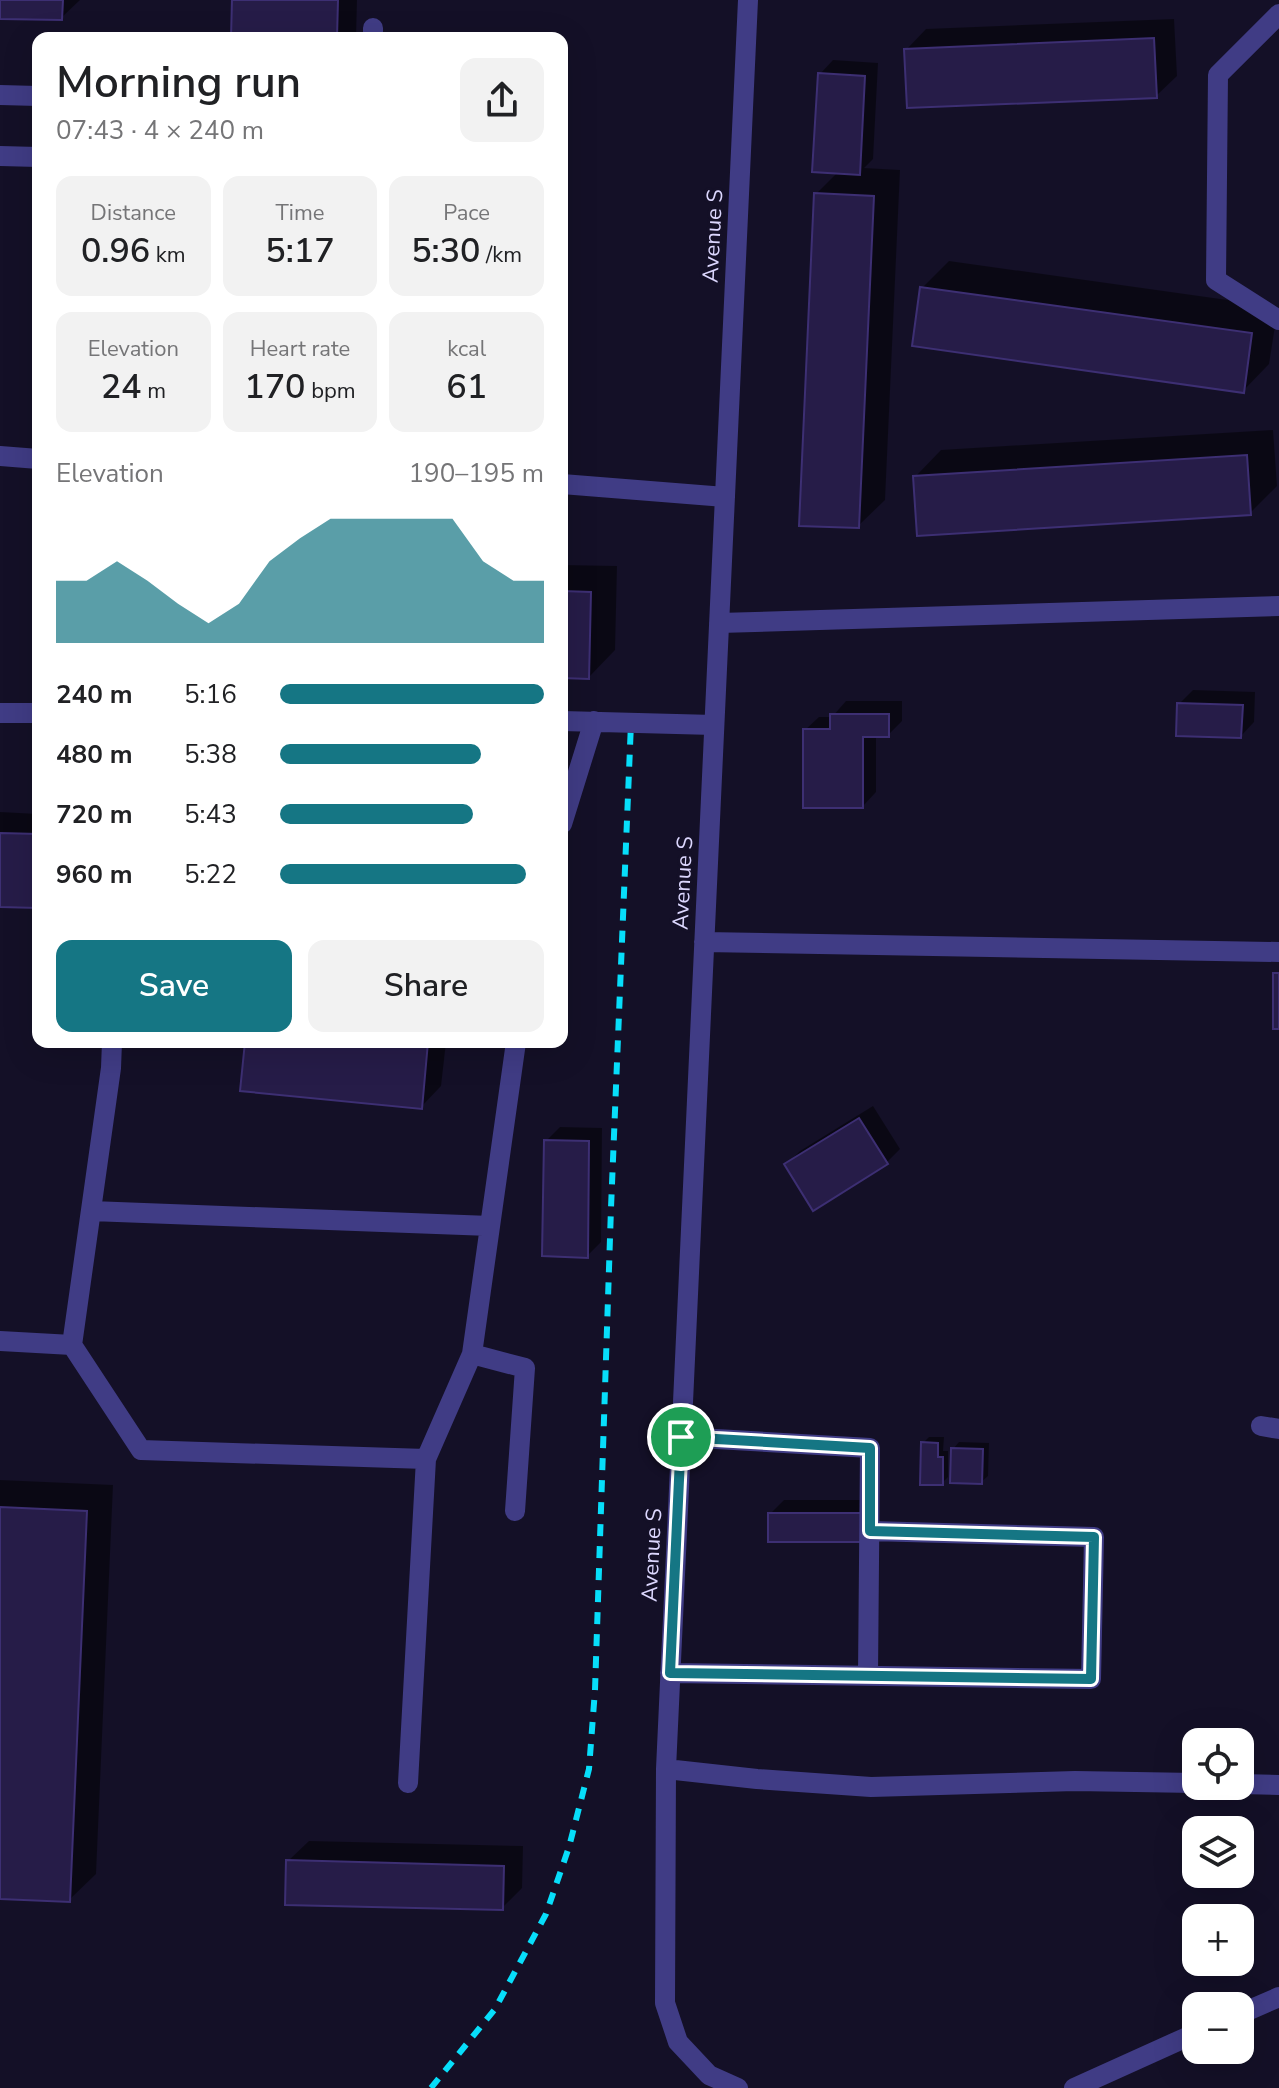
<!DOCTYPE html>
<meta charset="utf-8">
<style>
:root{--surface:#fff;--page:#f2f2f2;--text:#202124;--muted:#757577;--accent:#157684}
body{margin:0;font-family:"Nunito Sans",sans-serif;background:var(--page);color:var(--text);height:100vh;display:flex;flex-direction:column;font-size:30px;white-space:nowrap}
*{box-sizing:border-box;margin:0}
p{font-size:26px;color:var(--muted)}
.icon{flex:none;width:44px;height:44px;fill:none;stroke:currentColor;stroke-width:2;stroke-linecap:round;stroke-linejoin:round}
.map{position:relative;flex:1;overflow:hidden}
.sheet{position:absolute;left:32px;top:32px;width:536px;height:1016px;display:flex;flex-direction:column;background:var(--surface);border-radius:16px;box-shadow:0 8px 32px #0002}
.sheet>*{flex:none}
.buttons{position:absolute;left:1182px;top:1728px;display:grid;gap:16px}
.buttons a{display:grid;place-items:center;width:72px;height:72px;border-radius:16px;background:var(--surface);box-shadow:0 8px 32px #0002;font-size:40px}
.pin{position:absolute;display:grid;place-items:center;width:68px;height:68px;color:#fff;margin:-34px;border:4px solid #fff;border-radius:50%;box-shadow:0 2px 8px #0007}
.round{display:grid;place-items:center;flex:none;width:84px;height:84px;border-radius:16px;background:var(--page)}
.headline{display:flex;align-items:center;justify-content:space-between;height:136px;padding:0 24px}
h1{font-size:44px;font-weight:600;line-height:60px}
.stats{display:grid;grid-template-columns:repeat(3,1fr);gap:12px;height:136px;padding:8px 24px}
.stats div{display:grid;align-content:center;border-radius:16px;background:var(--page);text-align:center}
.stats b{font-size:34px;font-weight:600}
.stats small{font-size:22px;font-weight:400}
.stats p{font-size:22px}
.chart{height:224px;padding:16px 24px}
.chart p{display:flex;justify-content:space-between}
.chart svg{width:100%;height:144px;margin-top:8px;fill:var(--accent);opacity:.7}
.cta{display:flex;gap:16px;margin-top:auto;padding:16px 24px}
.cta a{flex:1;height:92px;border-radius:16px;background:var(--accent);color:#fff;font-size:32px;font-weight:600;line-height:92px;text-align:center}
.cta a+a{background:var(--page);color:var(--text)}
ul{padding:0 24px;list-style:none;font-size:26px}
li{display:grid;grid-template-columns:128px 96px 1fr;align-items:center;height:60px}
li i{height:20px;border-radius:10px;background:var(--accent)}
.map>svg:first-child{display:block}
.shadow{fill:#0007}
.building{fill:#261c48;stroke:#3d2f73;stroke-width:2}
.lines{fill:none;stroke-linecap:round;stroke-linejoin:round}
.minor{stroke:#403c85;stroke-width:20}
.rail{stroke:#07defa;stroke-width:6;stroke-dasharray:12 10;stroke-linecap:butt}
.route-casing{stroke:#fff;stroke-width:16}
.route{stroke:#157684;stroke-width:10}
.labels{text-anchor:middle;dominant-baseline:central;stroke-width:6;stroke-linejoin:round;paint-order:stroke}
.street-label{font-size:22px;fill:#dcd7fe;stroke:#141027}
</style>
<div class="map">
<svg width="1279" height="2088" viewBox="0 0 1279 2088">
<rect width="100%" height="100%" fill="#141027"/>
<!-- shadow -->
<path class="shadow" d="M0,0H80L61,18L0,17Z
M234,0H357L356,38H233Z
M1174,19L1177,76L1156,96L906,50L926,29Z
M833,60L878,63L873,159L864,168L900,170L885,500L858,526L816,194L838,172L820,74Z
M949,261L1278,307L1269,364L1243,391L922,288Z
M1273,430L1277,486L1250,513L915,477L941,450Z
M562,565L617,566L615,650L589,677L562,676Z
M1193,690L1255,692L1254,722L1241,736L1179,704Z
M846,701H902V721L888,735H876V792L863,806L805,730L819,717H832Z
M0,812L38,814V906L0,905Z
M247,1042H446L441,1086L421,1107Z
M873,1106L900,1149L886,1163L786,1165L800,1151Z
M560,1127L602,1128L601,1242L587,1256L546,1141Z
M929,1437H944L943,1451H948V1477L942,1483L923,1443Z
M959,1442L989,1443L988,1476L981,1482L953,1449Z
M0,1480L113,1485L96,1874L69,1900L0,1897Z
M784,1500H874V1527L770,1514Z
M309,1841L523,1846L522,1888L502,1908L288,1861Z"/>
<!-- building -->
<path class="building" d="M0,0H63L62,20L0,19Z
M232,0H338L337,38H231Z
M1154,38L1157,98L907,108L904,49Z
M818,73L865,76L860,175L812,172Z
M814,193L874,196L859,528L799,526Z
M920,287L1252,333L1244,393L912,346Z
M1247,455L1251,515L917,536L913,476Z
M562,591L591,592L589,679L562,678Z
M1177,703L1243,705L1241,738L1176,736Z
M830,714H889V737H863V808H803V729H830Z
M0,833L38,834V908L0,907Z
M1273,973H1279V1029H1273Z
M245,1042H428L422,1109L240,1091Z
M859,1118L888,1164L813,1211L784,1164Z
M544,1140L589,1141L588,1258L542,1256Z
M921,1442L938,1443V1457H943V1485H920Z
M951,1448L983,1449L982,1484L950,1483Z
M0,1507L87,1511L70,1902L0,1899Z
M768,1513H861V1542H768Z
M286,1860L504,1866L503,1910L285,1905Z"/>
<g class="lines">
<!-- minor -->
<path class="minor" d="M1279,14L1218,75L1216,280L1279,320
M373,38V28
M0,95L38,96
M0,156L38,157
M0,456L38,459
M562,484L725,497
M719,623L1279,606
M0,713H38
M562,721L714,725
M562,824L594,721
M704,942L1279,952
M91,1211L490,1226
M0,1341L72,1345L141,1450L426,1459L472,1354
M72,1345L111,1068L112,1042
M1261,1426L1279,1429
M681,1437L870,1448L868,1676
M515,1511L525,1368L472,1354L516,1042
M670,1673L1091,1679L1094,1537L870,1531
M666,1769L757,1779L871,1787L1075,1781L1196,1783
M408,1783L426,1459
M1240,1784L1279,1785
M1240,2014L1279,1997
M738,2088L709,2075L678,2042L665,2003L666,1769L748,0
M1074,2088L1196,2033"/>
<!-- rail -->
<path class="rail" d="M431,2088L495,2009L546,1914L569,1847L589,1769L595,1690L611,1208L631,723"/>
</g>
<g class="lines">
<!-- route casing -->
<g class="route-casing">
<path id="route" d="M681,1437L870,1448V1531L1094,1537L1091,1679L670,1673Z"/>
</g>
<!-- route -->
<use href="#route" class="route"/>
</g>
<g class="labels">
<!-- street labels -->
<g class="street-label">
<text transform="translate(713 236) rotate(-87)">Avenue S</text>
<text transform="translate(683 883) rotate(-87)">Avenue S</text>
<text transform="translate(652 1555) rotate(-87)">Avenue S</text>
</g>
</g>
</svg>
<div class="buttons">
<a><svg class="icon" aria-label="locate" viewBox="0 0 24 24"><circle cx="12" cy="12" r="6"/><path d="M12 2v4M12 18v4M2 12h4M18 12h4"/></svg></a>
<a><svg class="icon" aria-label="layers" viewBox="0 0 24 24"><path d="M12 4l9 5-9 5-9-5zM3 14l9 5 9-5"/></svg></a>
<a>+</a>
<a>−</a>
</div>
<div class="pin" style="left:681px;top:1437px;background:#1e9e55"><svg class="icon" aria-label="arrive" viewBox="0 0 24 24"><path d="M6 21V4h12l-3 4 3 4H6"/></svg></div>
<section class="sheet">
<div class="headline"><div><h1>Morning run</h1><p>07:43 · 4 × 240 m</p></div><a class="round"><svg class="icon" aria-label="share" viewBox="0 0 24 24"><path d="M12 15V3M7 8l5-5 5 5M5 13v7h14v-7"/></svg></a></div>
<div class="stats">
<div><p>Distance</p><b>0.96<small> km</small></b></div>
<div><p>Time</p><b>5:17</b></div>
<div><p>Pace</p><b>5:30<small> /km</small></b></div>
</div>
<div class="stats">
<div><p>Elevation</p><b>24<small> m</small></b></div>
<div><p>Heart rate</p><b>170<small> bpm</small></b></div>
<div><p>kcal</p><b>61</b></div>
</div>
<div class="chart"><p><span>Elevation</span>190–195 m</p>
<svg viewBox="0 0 160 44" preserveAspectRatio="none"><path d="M0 44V25L10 25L20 19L30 25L40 32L50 38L60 32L70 19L80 12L90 6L100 6L110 6L120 6L130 6L140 19L150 25L160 25V44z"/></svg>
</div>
<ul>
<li><b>240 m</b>5:16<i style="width:100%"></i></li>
<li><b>480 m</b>5:38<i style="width:76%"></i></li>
<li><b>720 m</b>5:43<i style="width:73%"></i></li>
<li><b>960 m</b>5:22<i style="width:93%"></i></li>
</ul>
<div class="cta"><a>Save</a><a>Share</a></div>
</section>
</div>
